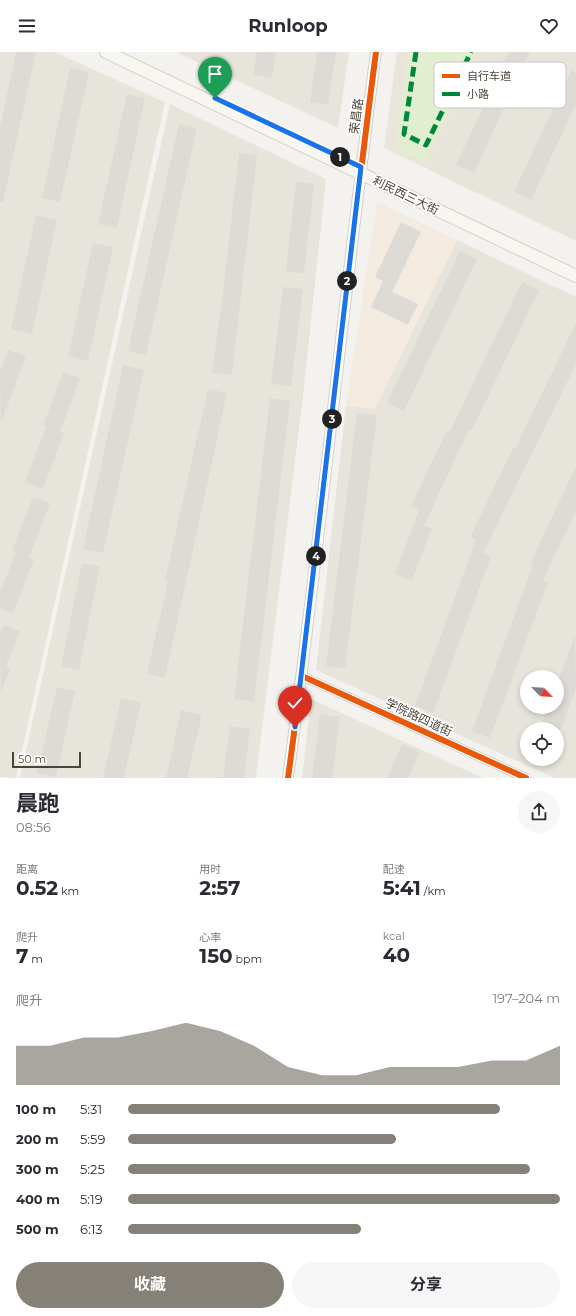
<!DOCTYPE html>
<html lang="zh">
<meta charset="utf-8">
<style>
:root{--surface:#fff;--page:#f7f7f7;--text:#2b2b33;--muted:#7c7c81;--accent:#868178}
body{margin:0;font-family:Montserrat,"Noto Sans SC",sans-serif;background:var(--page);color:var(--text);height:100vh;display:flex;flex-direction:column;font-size:15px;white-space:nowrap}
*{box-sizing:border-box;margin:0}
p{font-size:13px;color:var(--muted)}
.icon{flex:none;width:22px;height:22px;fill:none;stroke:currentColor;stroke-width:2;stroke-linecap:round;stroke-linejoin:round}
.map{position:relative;height:726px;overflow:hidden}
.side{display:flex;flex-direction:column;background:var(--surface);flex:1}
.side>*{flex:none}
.needle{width:26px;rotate:114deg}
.fabs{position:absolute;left:520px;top:618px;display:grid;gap:8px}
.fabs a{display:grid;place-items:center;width:44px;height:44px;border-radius:50%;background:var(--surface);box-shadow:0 2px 6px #0003;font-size:20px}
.scale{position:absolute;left:12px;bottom:10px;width:69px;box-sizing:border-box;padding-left:4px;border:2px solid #4b4439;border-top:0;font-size:11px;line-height:14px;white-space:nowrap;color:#4b4439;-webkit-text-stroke:3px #fff;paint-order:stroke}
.pin{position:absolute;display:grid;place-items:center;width:34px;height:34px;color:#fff;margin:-41px -17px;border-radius:50% 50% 50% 0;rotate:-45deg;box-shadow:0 0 4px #0007}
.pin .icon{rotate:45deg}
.km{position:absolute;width:20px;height:20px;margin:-10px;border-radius:50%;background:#222;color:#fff;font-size:11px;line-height:20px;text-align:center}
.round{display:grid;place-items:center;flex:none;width:42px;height:42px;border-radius:21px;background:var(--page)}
.overview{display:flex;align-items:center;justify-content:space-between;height:68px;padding:0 16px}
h1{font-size:22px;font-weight:700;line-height:30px}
.figures{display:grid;grid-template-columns:repeat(3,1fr);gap:6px;height:68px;padding:4px 16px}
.figures div{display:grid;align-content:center}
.figures b{font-size:20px;font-weight:700}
.figures small{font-size:11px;font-weight:400}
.figures p{font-size:11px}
.chart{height:112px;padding:8px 16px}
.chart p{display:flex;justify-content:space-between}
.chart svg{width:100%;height:72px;margin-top:4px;fill:var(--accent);opacity:.7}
.action{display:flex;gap:8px;margin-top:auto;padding:8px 16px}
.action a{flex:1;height:46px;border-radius:24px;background:var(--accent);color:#fff;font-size:16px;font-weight:700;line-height:46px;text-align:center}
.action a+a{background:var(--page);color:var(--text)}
ul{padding:0 16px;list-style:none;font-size:13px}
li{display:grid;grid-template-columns:64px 48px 1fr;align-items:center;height:30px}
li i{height:10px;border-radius:5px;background:var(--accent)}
header{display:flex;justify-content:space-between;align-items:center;height:52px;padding:0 16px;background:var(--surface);font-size:18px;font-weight:700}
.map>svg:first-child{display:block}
.residential{fill:#e7e4dc;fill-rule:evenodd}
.commercial{fill:#f3ebdf}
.education{fill:#eae5da}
.green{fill:#e1eecf}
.building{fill:#dedbd6}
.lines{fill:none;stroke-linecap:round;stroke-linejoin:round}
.minor-casing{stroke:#d2d0cb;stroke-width:10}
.tertiary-casing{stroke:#d2d0cb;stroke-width:12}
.secondary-casing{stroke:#d3cfc5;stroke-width:14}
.minor{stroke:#fdfdfc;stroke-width:8}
.tertiary{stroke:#fdfdfc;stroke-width:10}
.secondary{stroke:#f7f6f1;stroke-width:12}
.quiet{stroke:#00873e;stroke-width:5;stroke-dasharray:10 5;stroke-linecap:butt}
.cycleway-casing{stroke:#fff;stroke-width:8}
.cycleway{stroke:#e8590c;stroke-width:6}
.route-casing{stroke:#fff;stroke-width:8}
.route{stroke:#1a73e8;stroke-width:5}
.labels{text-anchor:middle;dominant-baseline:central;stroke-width:3.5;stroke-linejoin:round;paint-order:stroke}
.street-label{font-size:12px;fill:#4b4439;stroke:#fff}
.key{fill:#fff;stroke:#c9c7c4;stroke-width:1}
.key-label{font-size:11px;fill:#4b4439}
</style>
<header><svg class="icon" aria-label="menu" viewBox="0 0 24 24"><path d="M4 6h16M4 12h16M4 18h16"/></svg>Runloop<svg class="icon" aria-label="heart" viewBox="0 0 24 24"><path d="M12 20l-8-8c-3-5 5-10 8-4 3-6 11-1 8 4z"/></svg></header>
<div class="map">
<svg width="576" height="726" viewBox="0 0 576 726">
<rect width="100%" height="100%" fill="#f4f2ee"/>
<!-- residential -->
<path class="residential" d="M0,0H55L165,50L16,726L0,725Z
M176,0H349L338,76Z
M484,0H576V189L427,117Z
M170,52L326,127L303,344L256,726H20Z
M457,188L576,245V726H555L316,618L346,354L375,356ZM527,625H557V655H527ZM527,677H557V707H527Z
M311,647L483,726H302Z"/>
<!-- commercial -->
<path class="commercial" d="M377,150L457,188L375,357L346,354Z"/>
<!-- education -->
<path class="education" d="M397,0H484L427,117L384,96Z"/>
<!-- green -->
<path class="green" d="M408,0H477L425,111L396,96Z"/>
<!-- building -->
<path class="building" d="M16,0H36L3,150H0V75Z
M257,0H276L272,26L253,23Z
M317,0H336L328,53L310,50Z
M509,0H530L474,121L456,113Z
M70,16L89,20L60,150L42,146Z
M571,18L576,21V52L531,148L514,140Z
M127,42L145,46L117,176L98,172Z
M179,72L197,76L146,303L128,299Z
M239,101L257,103L232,323L212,321L225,224Z
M296,130L314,132L304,221L286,219Z
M36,163L57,168L32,282L11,277Z
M401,170L421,180L392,240L418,252L408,273L371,255L383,229L375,225Z
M93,191L113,195L88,309L68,304Z
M460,199L477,207L404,359L387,351Z
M522,230L539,238L472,378L469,377L424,474L432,476L412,529L395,522L419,458L411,454L447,378L450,379Z
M283,235L303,237L291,334L271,332Z
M576,271V312L483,501L491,505L433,661L415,654L476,488L470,485L513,396L515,397Z
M8,298L26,304L1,371L0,319Z
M123,313L144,318L103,501L83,497Z
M63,320L80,326L60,380L64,381L43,437L25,430L46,375L43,374Z
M208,337L227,341L165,626L147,622L168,529L165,528Z
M270,346L290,349L254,650L234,647Z
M357,361L377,363L345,617L326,614Z
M576,414V459L543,528L548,530L490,686L472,679L533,513L530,512Z
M33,445L50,451L29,505L34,507L13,562L0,557V541L16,500L12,499Z
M82,511L100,514L79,618L61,615Z
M4,573L20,579L6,615L10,617L1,641L0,582Z
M575,583L576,636L561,677H540L548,655H557V632Z
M57,635L75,639L56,725L37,721Z
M121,646L141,650L124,726H103Z
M181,658L202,663L187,726H166Z
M320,662L340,665L332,726H312Z
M230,674L250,677L244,726H223Z
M402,692L420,700L408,726H387Z"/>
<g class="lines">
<!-- minor casing -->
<g class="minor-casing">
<path id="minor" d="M302,624L526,726"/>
</g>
<!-- tertiary casing -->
<g class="tertiary-casing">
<path id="tertiary" d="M288,726C321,484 344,242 376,0"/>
</g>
<!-- secondary casing -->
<g class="secondary-casing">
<path id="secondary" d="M106,0L576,224"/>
</g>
<!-- minor -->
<use href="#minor" class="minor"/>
<!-- tertiary -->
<use href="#tertiary" class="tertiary"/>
<!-- secondary -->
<use href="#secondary" class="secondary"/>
<!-- quiet -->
<path class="quiet" d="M416,0L404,82L426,93L471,0"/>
<!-- cycleway casing -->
<g class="cycleway-casing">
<path id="cycleway" d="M302,624L526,726
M288,726C321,484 344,242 376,0"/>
</g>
<!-- cycleway -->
<use href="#cycleway" class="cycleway"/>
</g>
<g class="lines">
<!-- route casing -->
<g class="route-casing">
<path id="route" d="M215,46L361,115L295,675"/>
</g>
<!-- route -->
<use href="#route" class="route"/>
</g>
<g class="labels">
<!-- street labels -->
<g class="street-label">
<text transform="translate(356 64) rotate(-82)">荣昌路</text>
<text transform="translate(406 143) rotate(26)">利民西三大街</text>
<text transform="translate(419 665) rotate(25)">学院路四道街</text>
</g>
</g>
<!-- legend -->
<rect x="434" y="10" width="132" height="46" rx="6" class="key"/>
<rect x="442" y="22" width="18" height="4" fill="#e8590c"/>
<rect x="442" y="40" width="18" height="4" fill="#00873e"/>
<g class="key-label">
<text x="467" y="28">自行车道</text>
<text x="467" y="46">小路</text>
</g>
</svg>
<div class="fabs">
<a><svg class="needle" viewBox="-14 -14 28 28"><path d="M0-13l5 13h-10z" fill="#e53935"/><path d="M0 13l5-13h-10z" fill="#7c7c81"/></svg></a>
<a><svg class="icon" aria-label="locate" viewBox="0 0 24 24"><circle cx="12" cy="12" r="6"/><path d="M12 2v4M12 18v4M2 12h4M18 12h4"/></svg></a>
</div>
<div class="scale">50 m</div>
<div class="pin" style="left:215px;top:46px;background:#1e9e55"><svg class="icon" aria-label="arrive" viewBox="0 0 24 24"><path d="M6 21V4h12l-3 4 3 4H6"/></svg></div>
<div class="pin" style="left:295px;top:675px;background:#d93025"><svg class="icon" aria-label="check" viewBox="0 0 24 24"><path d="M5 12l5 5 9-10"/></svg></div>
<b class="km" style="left:340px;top:105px">1</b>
<b class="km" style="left:347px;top:229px">2</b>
<b class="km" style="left:332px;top:367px">3</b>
<b class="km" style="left:316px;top:504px">4</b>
</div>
<section class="side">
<div class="overview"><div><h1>晨跑</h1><p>08:56</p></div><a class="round"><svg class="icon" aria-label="share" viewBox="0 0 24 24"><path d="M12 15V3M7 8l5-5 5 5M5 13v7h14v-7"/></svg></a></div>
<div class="figures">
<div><p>距离</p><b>0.52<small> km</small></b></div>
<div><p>用时</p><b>2:57</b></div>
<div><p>配速</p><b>5:41<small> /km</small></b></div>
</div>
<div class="figures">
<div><p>爬升</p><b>7<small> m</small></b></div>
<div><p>心率</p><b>150<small> bpm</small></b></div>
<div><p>kcal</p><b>40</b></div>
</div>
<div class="chart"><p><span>爬升</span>197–204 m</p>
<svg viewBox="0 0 160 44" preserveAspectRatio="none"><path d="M0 44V20L10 20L20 15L30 15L40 11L50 6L60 11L70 20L80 33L90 38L100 38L110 33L120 33L130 33L140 29L150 29L160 20V44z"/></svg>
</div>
<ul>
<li><b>100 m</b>5:31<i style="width:86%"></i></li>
<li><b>200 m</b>5:59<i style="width:62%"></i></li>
<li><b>300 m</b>5:25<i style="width:93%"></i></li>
<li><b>400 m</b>5:19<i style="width:100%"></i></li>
<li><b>500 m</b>6:13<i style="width:54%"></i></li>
</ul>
<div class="action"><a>收藏</a><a>分享</a></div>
</section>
